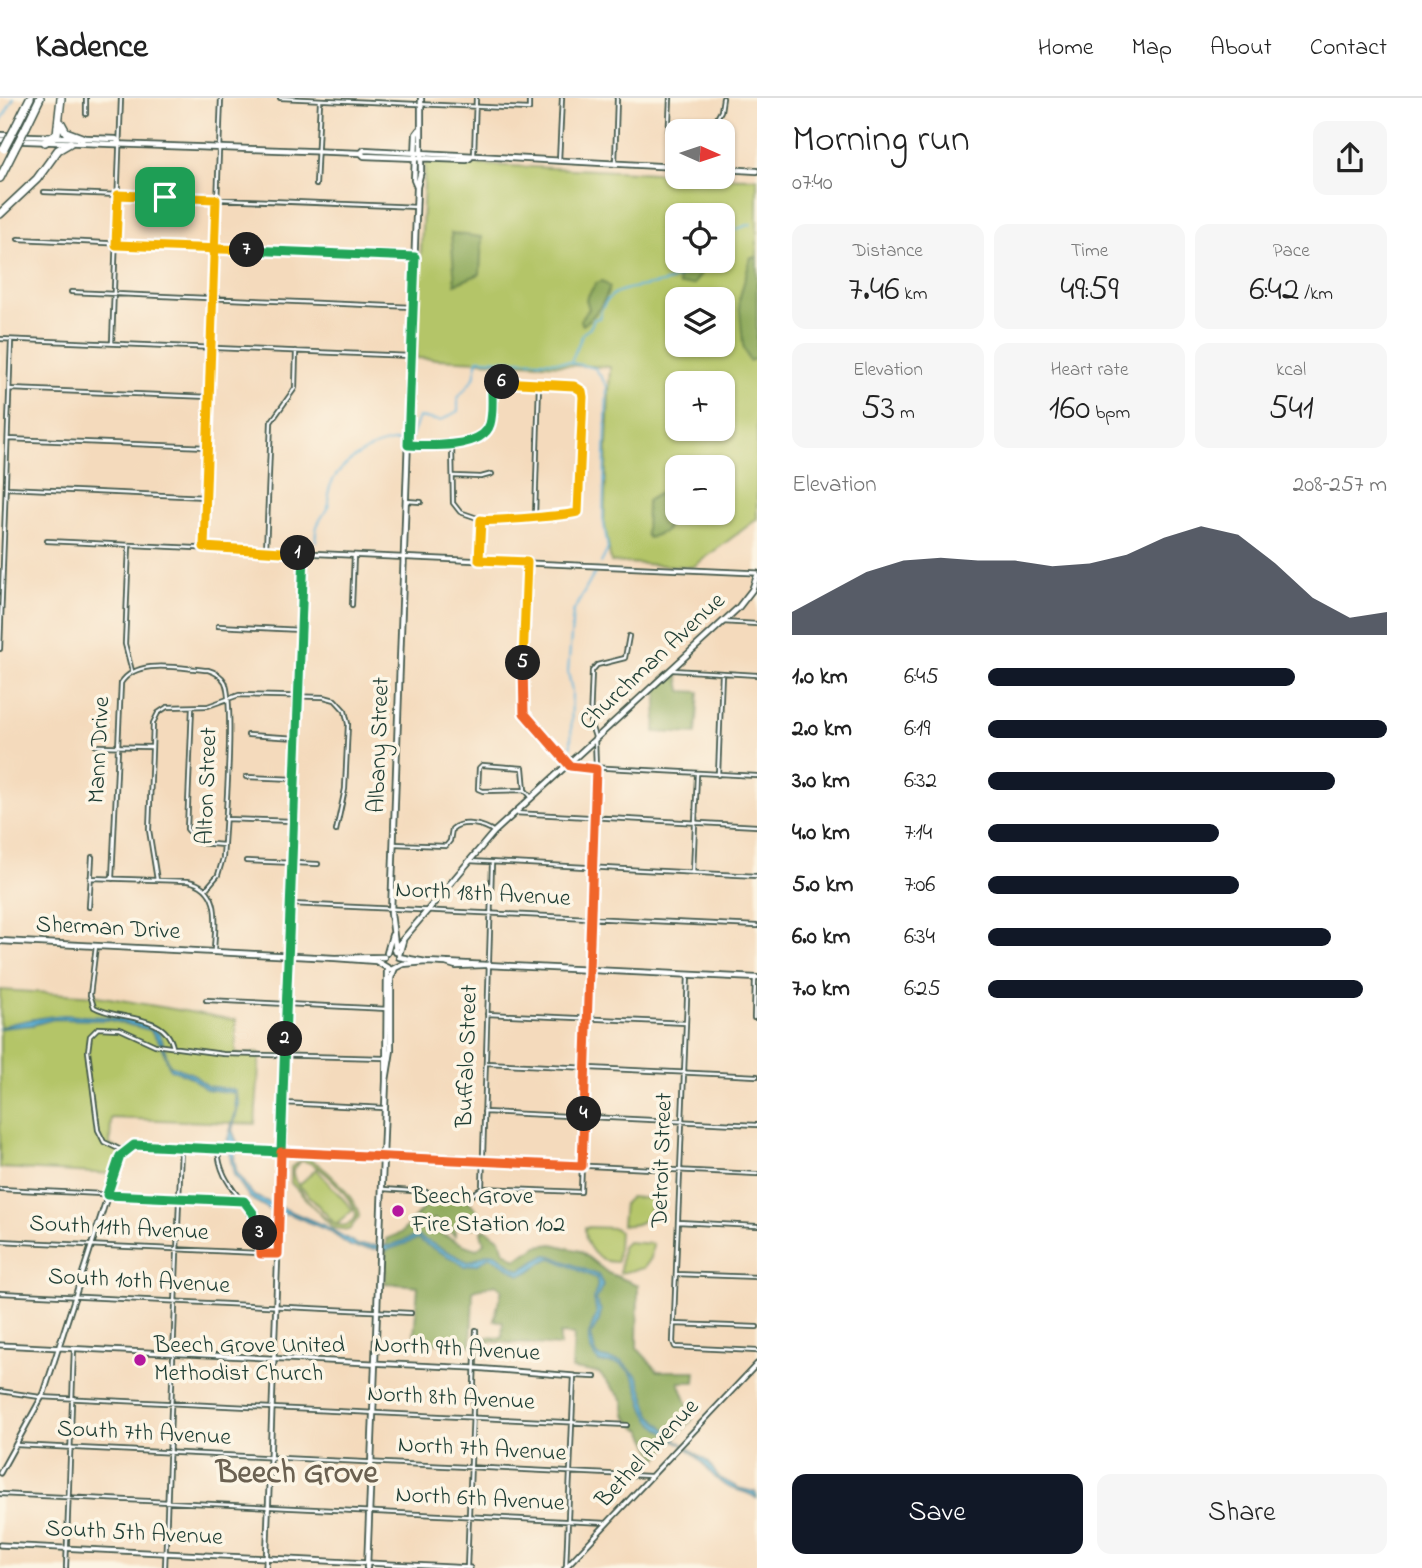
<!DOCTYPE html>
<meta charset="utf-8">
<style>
:root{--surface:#fff;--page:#f6f6f6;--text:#222;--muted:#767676;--line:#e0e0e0;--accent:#111827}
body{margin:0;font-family:"Indie Flower",sans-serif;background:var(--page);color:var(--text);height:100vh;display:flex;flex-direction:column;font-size:26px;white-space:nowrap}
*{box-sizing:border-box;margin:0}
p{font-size:23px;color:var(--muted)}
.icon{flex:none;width:38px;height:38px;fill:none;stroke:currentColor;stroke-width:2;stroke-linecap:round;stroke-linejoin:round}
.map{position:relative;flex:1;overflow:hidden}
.details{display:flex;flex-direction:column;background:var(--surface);width:665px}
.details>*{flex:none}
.needle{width:46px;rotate:93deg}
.fabs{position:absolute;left:665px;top:21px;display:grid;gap:14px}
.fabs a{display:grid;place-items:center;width:70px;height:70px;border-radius:14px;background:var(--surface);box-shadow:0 2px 5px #0004;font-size:35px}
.pin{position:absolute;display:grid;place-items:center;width:60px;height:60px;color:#fff;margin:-30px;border-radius:14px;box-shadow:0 4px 10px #0006}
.km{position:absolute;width:35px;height:35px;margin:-18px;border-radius:50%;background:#222;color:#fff;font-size:19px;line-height:35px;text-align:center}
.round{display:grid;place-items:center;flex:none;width:74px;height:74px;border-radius:14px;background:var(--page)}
.headline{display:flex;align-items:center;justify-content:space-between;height:119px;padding:0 35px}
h1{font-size:38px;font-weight:600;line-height:52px}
.metrics{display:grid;grid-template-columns:repeat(3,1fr);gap:10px;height:119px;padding:7px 35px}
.metrics div{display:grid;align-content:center;border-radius:14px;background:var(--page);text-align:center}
.metrics b{font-size:35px;font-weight:600}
.metrics small{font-size:19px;font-weight:400}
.metrics p{font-size:19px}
.chart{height:196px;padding:14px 35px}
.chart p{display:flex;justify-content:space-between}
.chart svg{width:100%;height:126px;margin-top:7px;fill:var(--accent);opacity:.7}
.primary-button{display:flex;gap:14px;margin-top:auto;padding:14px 35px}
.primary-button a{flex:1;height:80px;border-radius:14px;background:var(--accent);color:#fff;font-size:28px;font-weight:600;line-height:80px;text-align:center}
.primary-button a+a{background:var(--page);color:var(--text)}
ul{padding:0 35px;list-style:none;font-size:23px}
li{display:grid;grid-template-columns:112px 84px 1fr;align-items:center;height:52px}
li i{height:18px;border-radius:9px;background:var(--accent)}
header{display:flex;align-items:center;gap:42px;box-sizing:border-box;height:98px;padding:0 35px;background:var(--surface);border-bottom:2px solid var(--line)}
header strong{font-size:33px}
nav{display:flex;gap:38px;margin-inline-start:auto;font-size:24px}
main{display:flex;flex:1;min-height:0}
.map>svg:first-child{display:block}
.green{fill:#b4c568;stroke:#6a814e;stroke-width:2;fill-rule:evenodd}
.forest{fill:#8faa5c;stroke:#577448;stroke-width:2}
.water{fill:#5db2da;stroke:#3e7887;stroke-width:2}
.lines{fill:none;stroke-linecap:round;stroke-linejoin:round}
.stream{stroke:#5db2da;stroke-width:2}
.minor-casing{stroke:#3f5548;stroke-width:6}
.tertiary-casing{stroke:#3f5548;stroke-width:7}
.secondary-casing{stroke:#3f5548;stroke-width:8}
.motorway-casing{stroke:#3f5548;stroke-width:10}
.minor{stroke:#fff;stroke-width:2.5}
.tertiary{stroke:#fff;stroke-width:3.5}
.secondary{stroke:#fff;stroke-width:4.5}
.motorway{stroke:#fff;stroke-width:7}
.motorway-bridge-casing{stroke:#3f5548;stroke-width:10;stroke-linecap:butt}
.motorway-bridge{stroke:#fff;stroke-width:7}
.split-1-casing{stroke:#fff;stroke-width:14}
.split-2-casing{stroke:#fff;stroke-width:14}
.split-3-casing{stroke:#fff;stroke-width:14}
.split-4-casing{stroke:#fff;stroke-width:14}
.split-5-casing{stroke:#fff;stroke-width:14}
.split-6-casing{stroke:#fff;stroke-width:14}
.split-7-casing{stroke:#fff;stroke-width:14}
.split-8-casing{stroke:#fff;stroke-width:14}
.split-1{stroke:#f5b400;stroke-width:9}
.split-2{stroke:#22a559;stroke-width:9}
.split-3{stroke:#22a559;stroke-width:9}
.split-4{stroke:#f0652b;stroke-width:9}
.split-5{stroke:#f0652b;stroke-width:9}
.split-6{stroke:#f5b400;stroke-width:9}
.split-7{stroke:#22a559;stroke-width:9}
.split-8{stroke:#f5b400;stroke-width:9}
.poi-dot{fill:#b5179e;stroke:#fcf5e5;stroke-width:2.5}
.labels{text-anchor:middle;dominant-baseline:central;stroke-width:7;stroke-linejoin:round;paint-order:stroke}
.street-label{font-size:24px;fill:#1f3d34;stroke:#fcf5e5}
.poi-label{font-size:24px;fill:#1f3d34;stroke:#fcf5e5;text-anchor:start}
.district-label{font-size:32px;font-weight:bold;fill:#6b6151;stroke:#fcf5e5}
</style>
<header>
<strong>Kadence</strong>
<nav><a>Home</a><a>Map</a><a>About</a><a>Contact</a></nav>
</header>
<main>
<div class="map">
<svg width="757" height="1470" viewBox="0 0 757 1470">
<rect width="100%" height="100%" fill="#fcf5e5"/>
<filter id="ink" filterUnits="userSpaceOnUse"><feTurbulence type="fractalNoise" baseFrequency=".0143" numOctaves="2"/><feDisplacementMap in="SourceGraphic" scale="14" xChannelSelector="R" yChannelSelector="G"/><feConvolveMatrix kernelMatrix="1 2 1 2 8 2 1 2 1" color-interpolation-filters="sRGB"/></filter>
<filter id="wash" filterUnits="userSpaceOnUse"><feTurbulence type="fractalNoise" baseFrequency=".00686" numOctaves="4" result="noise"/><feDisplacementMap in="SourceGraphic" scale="28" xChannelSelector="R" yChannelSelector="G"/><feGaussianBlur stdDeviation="1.57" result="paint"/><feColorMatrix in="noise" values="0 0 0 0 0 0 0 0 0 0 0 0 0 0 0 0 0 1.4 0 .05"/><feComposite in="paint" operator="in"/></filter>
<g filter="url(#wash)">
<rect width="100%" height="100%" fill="#f4dabc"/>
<!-- green -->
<path class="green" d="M425,64L677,76V79L757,80V421L693,469L611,464L604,423L610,269L416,260ZM677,117H723V163H677ZM677,201H723V247H677ZM677,285H723V331H677ZM677,369H723V415H677Z
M0,892L98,898L236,922V956L260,955L255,1026L111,1020L110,1047L123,1053L114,1076L0,1070Z
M305,1060C320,1061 360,1104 359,1119L349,1132L333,1130L291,1085V1069ZM301,1063C317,1061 356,1103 356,1118C341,1151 290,1088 293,1072Z
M316,1071L353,1112L336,1127L299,1087Z
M630,1099L651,1101C652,1120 641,1129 622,1127L624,1105Z
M585,1129L615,1130L619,1134L617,1164C597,1165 584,1148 585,1129Z
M627,1144L653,1146L651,1160L644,1170L620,1175L622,1149Z"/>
<!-- forest -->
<path class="forest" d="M451,135L482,139L480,176L455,186Z
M677,144V163H709L694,186L679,187L675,145Z
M751,159H757V260L749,263L743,247L739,202Z
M602,183L610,189C605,204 595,218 583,227L580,222L589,211L586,201L596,185Z
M661,394C667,406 673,420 666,433L649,440L646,437L647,403Z
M668,575H678L681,593L699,594L696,636L655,634L658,587Z
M449,1102H468L478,1114L481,1126L473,1130L459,1125L455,1129V1138L434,1121L422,1131C442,1132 457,1147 477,1151L484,1145L481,1134L485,1131L500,1141L504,1153L516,1161L538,1148L553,1146L580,1153L608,1175L638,1187L637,1250L658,1273H696L695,1284H679L693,1321L657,1361L642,1332L635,1329L625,1317L623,1302L599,1275L572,1271L574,1237L560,1236V1248L486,1243V1239L502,1240L503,1224L494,1222L502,1191L496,1186L473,1192L471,1248L430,1244L414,1238L418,1188L385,1185L386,1141L401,1135L424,1109Z"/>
<!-- water -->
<path class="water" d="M64,917C89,920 141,915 159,936C166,945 164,958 170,967L193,976L207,988L235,992L239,1006L232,1032L237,1044L234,1061L237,1076L254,1098L325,1128L358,1147L389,1148L417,1138L468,1164C476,1163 483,1156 490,1155C502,1155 508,1170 521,1172L546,1157L552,1158L598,1177L603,1187L596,1202L601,1213L599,1223L591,1237L595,1255L601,1260L622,1264L638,1279L651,1317L677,1342L709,1365L718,1379L738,1390L755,1394L757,1401C749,1392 733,1394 723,1386C711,1378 704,1365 693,1355C682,1344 663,1337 651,1322C637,1305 642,1278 621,1267C615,1264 606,1266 599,1264C584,1247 588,1237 596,1218C598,1213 594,1207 594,1201C595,1192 600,1189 596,1180L552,1160C540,1162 533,1175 520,1177L490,1158L478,1166L465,1168C450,1158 434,1153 418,1141L387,1152L352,1149L329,1133L290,1116L274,1114L250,1100L234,1077L227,1044L236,1013L235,995L206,991L189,978L170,971L161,946L150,932L110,922L54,921L32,927L0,930C6,925 51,918 64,917Z"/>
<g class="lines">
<!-- stream -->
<path class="stream" d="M0,25L14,0
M723,136L751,126
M572,265L595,270L607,288L603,420L608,451L601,465
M411,340L419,319L440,323L458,313V300L474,280L478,261L571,264L583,235L590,230L594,221L599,220C609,169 672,205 695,163
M316,443C314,426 321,422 328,409C331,403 328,398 329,392C336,364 380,340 406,344
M571,648L572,593L568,574L573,514L597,471"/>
</g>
</g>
<g filter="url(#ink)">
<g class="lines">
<!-- minor casing -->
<g class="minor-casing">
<path id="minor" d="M280,0L529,11V0
M86,16V0
M710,33L721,13L723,0
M474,56L476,0
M559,63L562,0
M615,66L617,0
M667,67L670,0
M316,87L320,3
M44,94L417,109
M18,141L415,159
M71,194L413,209
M0,241L411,258
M112,245L121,0
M10,291L210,299
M8,341L208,349
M408,347C428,348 483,351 490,326C494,312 486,293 500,285L576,288L583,299L579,412L571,418L544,417L489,424L460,414L453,405L452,347
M454,378L481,379L492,376
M7,390L206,399
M406,403L421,404
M535,418L539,286
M47,443L304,455
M129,448L125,546L132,573
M204,449L221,0
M266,453L271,324L295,290L296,253
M479,462L481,422
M527,464L522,609L529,622L570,668L757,678
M352,507L354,457
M722,524L757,526
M218,528L301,532
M0,551L11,242
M672,572L757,577
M192,609L187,731L198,745L224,747
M248,637L297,640
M96,648L152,649
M718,677L722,575
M246,679L295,681
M525,692L483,693L478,691L479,670L482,667L523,670L525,692L532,700
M514,715L757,728
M225,721L294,723
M394,746L446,748L450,743L452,731C462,722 484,726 494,734
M246,763L318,766
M469,763L757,778
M693,775L697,676
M90,780L188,783C223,790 215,826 214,853
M112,781L121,585C137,559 182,571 208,572C215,574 221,577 225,584C235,607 225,728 223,760L218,777L206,791
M157,782L149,732L153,625L158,615L167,609L208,608L239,597L324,599L335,602L345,613L348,626L345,691L336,733
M292,806L757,828
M89,809L92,759
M96,848L90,897L94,909C117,923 166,914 173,949
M688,877L673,1244L675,1249L757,1253
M206,902L388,911
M487,916L686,925
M754,920L755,880
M486,965L757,978
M283,1005L384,1010
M484,1014L757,1027
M218,1050C219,1096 260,1103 261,1156
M123,1053L104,1044L98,1032L88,953L90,938L98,930L120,931L155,947L223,956L384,960
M382,1058L757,1076
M482,1090L581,1094L596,671L595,639L590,624L592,573L597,567L625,560L629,538
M482,1090L492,765
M0,1091L244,1103
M383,1091L472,1097L482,1090
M678,1124L757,1128
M0,1143L278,1156
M676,1176L757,1179
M0,1195L411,1215
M674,1226L757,1229
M0,1293L40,1299L627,1327
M16,1347L650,1378
M0,1396L607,1425
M566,1469L574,1278L595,1279
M66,1470L74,1250
M165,1470L181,1050
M467,1470L476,1232"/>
</g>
<!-- tertiary casing -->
<g class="tertiary-casing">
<path id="tertiary" d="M0,1247L474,1270L574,1278
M0,1375L44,1295L119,1062L126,1050L141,1047L382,1058
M0,1447L470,1470
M266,1470L304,455L757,475
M565,1470L757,1266"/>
</g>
<!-- secondary casing -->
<g class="secondary-casing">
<path id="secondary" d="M0,37L116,41L120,45
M0,42L361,55L364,52L677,69
M361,55L364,58L467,62L470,60
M723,71L757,73
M417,89L421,73V0
M0,843L335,860L384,859
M394,852L494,734L738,510L752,492L757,478
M396,854L391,815L417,89L414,82L416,36L419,32
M387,855L392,837
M399,857L403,843
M399,859L426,864L757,880
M335,860L376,863L391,872L403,866L426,864
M446,865L456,868L484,867
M386,983L391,952V880L395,870
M367,1470L386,983L387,870"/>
</g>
<!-- motorway casing -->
<g class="motorway-casing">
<path id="motorway" d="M61,25L66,34L82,40
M16,28L30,0
M26,29L40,0
M45,44L57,36L61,0
M0,80L14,52
M0,116L37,81L58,52L70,45"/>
</g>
<!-- minor -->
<use href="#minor" class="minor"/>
<!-- tertiary -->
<use href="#tertiary" class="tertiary"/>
<!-- secondary -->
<use href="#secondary" class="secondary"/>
<!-- motorway -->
<use href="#motorway" class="motorway"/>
<!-- motorway-bridge casing -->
<g class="motorway-bridge-casing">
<path id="motorway-bridge" d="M4,51L16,28
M14,52L26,29"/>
</g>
<!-- motorway-bridge -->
<use href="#motorway-bridge" class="motorway-bridge"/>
</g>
</g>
<g class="lines" filter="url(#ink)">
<!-- split-1 casing -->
<g class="split-1-casing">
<path id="split-1" d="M165,99L216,101L204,449L298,455"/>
</g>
<!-- split-2 casing -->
<g class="split-2-casing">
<path id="split-2" d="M285,941L304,455H298"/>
</g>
<!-- split-3 casing -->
<g class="split-3-casing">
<path id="split-3" d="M260,1135L253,1115L244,1103L107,1097L120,1058L134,1047L281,1054L285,941"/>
</g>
<!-- split-4 casing -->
<g class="split-4-casing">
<path id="split-4" d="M260,1135L261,1156H278L281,1054L582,1068L584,1016"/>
</g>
<!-- split-5 casing -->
<g class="split-5-casing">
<path id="split-5" d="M523,565L524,615L570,668L596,671L584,1016"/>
</g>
<!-- split-6 casing -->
<g class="split-6-casing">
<path id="split-6" d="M502,284L574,288L582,293L583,299L578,414C574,417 488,424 481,422L479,462L527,464L523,565"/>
</g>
<!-- split-7 casing -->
<g class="split-7-casing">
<path id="split-7" d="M247,152L415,159L408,347C428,348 483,351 490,326C493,316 492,304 492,293L502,284"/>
</g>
<!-- split-8 casing -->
<g class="split-8-casing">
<path id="split-8" d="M165,99L118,97L116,147L247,152"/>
</g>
<!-- split-1 -->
<use href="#split-1" class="split-1"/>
<!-- split-2 -->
<use href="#split-2" class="split-2"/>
<!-- split-3 -->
<use href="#split-3" class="split-3"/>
<!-- split-4 -->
<use href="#split-4" class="split-4"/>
<!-- split-5 -->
<use href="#split-5" class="split-5"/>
<!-- split-6 -->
<use href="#split-6" class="split-6"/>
<!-- split-7 -->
<use href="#split-7" class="split-7"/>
<!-- split-8 -->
<use href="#split-8" class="split-8"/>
</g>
<!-- markers -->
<g class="poi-dot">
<circle cx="398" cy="1113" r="7"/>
<circle cx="140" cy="1262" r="7"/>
</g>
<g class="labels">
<!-- street labels -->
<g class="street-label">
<text transform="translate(653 564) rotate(-43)">Churchman Avenue</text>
<text transform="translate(380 647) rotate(-88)">Albany Street</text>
<text transform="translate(100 652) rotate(-87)">Mann Drive</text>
<text transform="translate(208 688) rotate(-88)">Alton Street</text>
<text transform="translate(483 797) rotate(3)">North 18th Avenue</text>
<text transform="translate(108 831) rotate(3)">Sherman Drive</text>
<text transform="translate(468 958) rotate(-88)">Buffalo Street</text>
<text transform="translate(663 1062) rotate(-88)">Detroit Street</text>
<text transform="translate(119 1131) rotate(3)">South 11th Avenue</text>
<text transform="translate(139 1184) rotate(3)">South 10th Avenue</text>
<text transform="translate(457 1252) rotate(3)">North 9th Avenue</text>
<text transform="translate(451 1301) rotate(3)">North 8th Avenue</text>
<text transform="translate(144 1336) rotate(3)">South 7th Avenue</text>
<text transform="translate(482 1352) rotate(3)">North 7th Avenue</text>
<text transform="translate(648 1356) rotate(-47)">Bethel Avenue</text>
<text transform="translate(480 1402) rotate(3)">North 6th Avenue</text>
<text transform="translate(134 1436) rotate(3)">South 5th Avenue</text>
</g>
<!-- poi labels -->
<g class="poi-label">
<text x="412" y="1099">Beech Grove<tspan x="412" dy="28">Fire Station 102</tspan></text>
<text x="154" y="1248">Beech Grove United<tspan x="154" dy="28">Methodist Church</tspan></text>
</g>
<!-- district labels -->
<g class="district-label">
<text x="297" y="1376">Beech Grove</text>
</g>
</g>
</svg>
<div class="fabs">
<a><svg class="needle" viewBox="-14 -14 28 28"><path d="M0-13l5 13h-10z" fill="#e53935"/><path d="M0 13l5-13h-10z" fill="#767676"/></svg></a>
<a><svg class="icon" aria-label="locate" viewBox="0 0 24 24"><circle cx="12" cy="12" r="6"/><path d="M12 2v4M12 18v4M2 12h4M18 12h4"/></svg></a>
<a><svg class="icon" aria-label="layers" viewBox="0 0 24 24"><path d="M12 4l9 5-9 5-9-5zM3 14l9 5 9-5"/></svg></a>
<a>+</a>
<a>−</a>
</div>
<div class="pin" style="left:165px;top:99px;background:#1e9e55"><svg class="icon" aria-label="arrive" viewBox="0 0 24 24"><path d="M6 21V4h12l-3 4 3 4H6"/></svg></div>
<b class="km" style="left:298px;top:455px">1</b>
<b class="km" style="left:285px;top:941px">2</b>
<b class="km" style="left:260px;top:1135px">3</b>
<b class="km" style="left:584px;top:1016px">4</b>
<b class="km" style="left:523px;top:565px">5</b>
<b class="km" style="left:502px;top:284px">6</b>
<b class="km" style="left:247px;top:152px">7</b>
</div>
<section class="details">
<div class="headline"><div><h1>Morning run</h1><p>07:40</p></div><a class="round"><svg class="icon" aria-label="share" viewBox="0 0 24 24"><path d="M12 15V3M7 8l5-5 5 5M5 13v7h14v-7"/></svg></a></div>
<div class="metrics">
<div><p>Distance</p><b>7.46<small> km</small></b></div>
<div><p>Time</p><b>49:59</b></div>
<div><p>Pace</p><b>6:42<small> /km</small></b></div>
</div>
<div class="metrics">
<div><p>Elevation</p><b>53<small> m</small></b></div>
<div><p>Heart rate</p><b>160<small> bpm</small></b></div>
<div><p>kcal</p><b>541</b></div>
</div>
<div class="chart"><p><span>Elevation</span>208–257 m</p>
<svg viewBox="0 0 160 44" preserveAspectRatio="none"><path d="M0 44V36L10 29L20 22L30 18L40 17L50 18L60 18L70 20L80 19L90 16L100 10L110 6L120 9L130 19L140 31L150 38L160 36V44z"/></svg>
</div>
<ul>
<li><b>1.0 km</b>6:45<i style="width:77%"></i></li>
<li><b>2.0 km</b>6:19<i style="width:100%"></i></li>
<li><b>3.0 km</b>6:32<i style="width:87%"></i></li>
<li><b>4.0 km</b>7:14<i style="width:58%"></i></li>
<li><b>5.0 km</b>7:06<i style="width:63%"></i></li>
<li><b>6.0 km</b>6:34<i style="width:86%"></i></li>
<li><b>7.0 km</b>6:25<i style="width:94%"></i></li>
</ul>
<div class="primary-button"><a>Save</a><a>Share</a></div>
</section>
</main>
